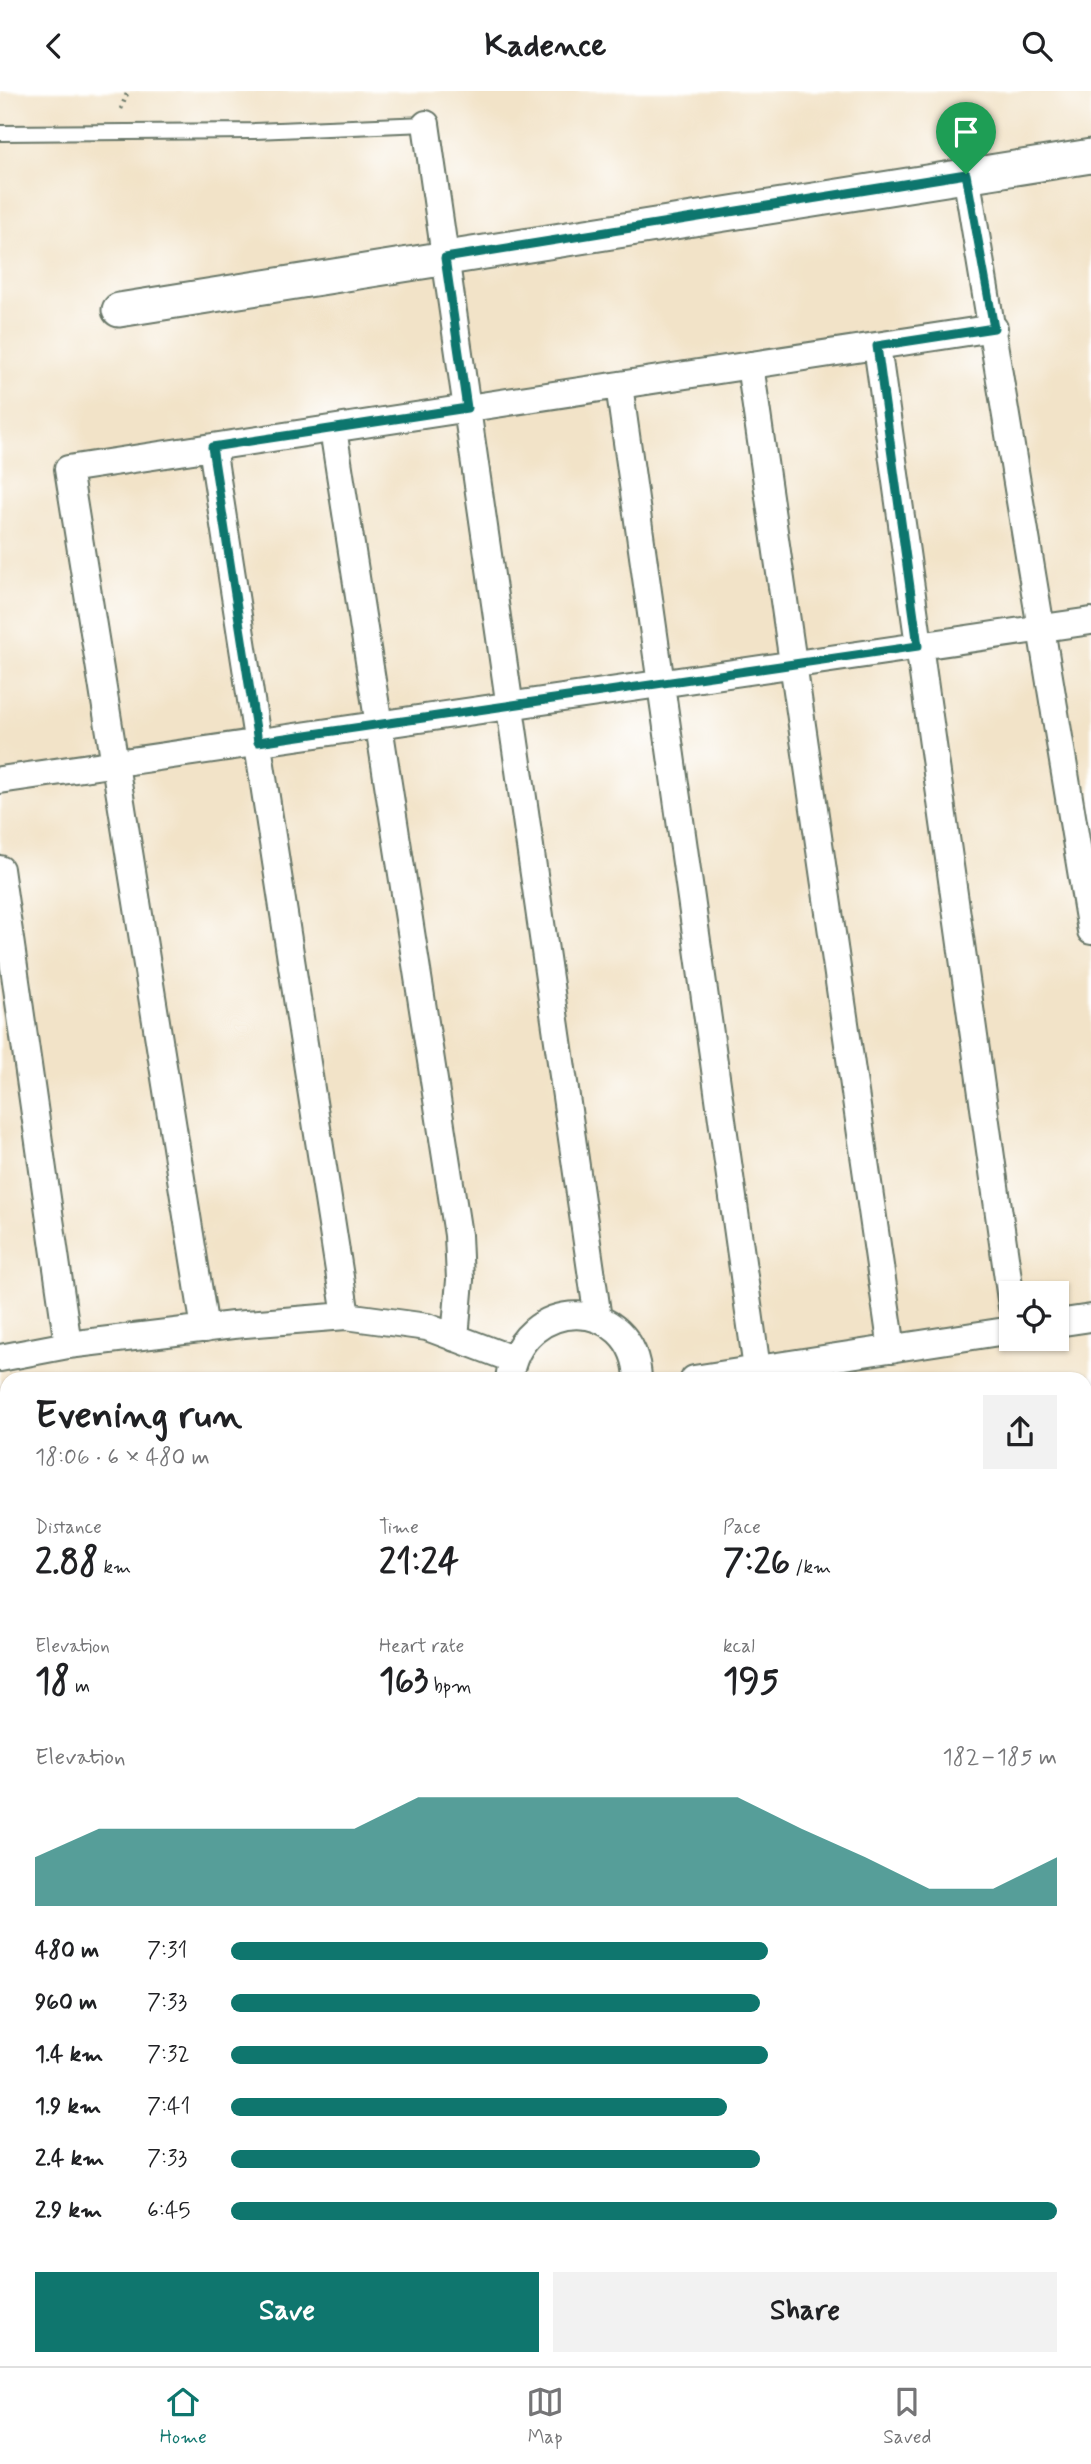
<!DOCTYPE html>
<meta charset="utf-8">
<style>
:root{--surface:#fff;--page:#f2f2f2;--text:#202124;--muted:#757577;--line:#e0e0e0;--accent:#0f766e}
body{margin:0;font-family:Mynerve,sans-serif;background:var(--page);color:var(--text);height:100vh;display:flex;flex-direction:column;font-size:26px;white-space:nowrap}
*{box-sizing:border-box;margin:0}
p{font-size:23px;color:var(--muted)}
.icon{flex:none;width:38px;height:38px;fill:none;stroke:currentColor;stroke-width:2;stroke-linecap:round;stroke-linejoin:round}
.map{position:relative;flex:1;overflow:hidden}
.panel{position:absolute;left:0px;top:1281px;width:1092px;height:994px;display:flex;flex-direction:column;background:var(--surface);border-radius:21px 21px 0 0;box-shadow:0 2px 5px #0004}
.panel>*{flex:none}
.fabs{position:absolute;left:999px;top:1190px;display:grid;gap:14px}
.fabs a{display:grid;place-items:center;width:70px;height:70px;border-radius:0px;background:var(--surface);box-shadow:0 2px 5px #0004;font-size:35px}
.pin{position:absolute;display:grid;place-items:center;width:60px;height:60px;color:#fff;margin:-72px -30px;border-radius:50% 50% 50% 0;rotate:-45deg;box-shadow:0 0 7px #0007}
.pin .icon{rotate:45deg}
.round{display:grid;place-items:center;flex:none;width:74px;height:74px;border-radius:0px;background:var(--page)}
.overview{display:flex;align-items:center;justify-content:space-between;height:119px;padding:0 35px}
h1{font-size:38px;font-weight:700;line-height:52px}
.figures{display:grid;grid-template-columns:repeat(3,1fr);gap:10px;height:119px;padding:7px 35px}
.figures div{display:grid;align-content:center}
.figures b{font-size:35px;font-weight:700}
.figures small{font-size:19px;font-weight:400}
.figures p{font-size:19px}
.chart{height:196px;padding:14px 35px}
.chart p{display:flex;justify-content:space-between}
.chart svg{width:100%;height:126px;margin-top:7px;fill:var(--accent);opacity:.7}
.cta{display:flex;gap:14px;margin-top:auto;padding:14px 35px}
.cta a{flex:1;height:80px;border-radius:0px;background:var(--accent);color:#fff;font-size:28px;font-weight:700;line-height:80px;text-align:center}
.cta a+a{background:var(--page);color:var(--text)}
ul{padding:0 35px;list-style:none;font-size:23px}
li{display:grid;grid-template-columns:112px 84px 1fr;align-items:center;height:52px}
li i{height:18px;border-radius:9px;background:var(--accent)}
header{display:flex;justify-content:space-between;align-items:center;height:91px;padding:0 35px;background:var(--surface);font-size:32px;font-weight:700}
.dock{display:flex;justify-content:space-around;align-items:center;height:98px;border-top:2px solid var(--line);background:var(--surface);font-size:19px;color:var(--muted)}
.dock a{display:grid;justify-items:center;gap:4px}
.dock .current{color:var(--accent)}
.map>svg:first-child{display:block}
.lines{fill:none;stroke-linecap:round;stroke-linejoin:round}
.canal{stroke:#7dafe9;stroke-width:37}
.service-casing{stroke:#697768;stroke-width:18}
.minor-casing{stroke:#697768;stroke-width:30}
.tertiary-casing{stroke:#697768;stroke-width:37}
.path{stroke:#697768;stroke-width:4.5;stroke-dasharray:2 5;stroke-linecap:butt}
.service{stroke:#fff;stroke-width:14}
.minor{stroke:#fff;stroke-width:26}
.tertiary{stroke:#fff;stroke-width:33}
.route-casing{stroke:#fff;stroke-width:14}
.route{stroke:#0f766e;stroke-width:9}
</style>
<header><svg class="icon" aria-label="back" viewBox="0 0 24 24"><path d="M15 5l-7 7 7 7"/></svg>Kadence<svg class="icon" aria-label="search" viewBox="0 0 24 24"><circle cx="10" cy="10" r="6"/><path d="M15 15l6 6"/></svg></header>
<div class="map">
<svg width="1091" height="2275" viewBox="0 0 1091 2275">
<rect width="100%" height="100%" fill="#fff"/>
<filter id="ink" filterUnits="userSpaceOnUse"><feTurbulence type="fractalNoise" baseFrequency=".0143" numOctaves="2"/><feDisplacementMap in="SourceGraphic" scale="14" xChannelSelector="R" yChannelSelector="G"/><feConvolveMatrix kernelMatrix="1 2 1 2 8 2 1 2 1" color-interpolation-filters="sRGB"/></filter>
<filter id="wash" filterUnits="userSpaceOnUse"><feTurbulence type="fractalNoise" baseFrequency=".00686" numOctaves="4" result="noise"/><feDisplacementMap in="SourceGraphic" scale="28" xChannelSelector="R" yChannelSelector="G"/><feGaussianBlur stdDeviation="1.57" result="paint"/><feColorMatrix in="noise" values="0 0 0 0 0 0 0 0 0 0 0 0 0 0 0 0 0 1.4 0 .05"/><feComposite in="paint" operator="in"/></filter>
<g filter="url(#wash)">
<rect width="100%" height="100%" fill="#f2e3c8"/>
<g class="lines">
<!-- canal -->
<path class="canal" d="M1085,1792H1091
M0,1848H7"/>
</g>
</g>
<g filter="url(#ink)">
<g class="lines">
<!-- service casing -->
<g class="service-casing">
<path id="service" d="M0,42L254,40L426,33
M1085,1422L1091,1424"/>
</g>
<!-- minor casing -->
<g class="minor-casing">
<path id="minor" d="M426,33L598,1228
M966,83L1091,840
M877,255L1012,1216
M750,274L892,1258
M619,294L757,1278
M333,338L458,1144L460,1189L455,1247
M212,356L346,1225
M0,689L1091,530
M0,778L68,1254
M1057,1232L1091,1227
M205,1238L68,378L994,237
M0,1267L68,1254L233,1234L346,1225L427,1236L512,1268
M509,1288C521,1202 635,1204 638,1288
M694,1288L1012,1239
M0,1748H7
M0,2061H7
M1085,2109L1091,2110
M158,2275L161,2268"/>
</g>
<!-- tertiary casing -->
<g class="tertiary-casing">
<path id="tertiary" d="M119,219L1091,65"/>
</g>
<!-- path -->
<path class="path" d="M121,18L128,0
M0,1345L7,1346
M699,2275L700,2268"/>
<!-- service -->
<use href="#service" class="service"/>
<!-- minor -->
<use href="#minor" class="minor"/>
<!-- tertiary -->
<use href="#tertiary" class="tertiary"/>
</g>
</g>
<g class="lines" filter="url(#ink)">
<!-- route casing -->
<g class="route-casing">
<path id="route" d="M966,83L994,237L877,255L918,555L258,651L212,356L467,317L445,167Z"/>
</g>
<!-- route -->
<use href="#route" class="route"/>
</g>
</svg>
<div class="fabs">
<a><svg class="icon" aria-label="locate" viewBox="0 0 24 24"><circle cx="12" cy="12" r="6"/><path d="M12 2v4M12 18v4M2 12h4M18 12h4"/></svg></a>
</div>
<div class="pin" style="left:966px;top:83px;background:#1e9e55"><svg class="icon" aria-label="arrive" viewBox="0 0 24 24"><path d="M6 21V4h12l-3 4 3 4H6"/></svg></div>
<section class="panel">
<div class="overview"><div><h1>Evening run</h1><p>18:06 · 6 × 480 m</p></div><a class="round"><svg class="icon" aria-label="share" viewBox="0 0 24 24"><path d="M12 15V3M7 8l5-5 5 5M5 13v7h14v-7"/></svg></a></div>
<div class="figures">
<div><p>Distance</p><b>2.88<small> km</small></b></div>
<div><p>Time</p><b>21:24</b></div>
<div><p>Pace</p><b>7:26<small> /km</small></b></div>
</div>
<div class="figures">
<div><p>Elevation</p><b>18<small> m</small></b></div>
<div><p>Heart rate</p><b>163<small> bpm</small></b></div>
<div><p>kcal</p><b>195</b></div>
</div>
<div class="chart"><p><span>Elevation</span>182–185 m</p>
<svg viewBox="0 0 160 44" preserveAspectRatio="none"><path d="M0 44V27L10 17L20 17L30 17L40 17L50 17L60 6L70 6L80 6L90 6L100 6L110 6L120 17L130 27L140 38L150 38L160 27V44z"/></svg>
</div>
<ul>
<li><b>480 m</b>7:31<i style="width:65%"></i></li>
<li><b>960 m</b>7:33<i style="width:64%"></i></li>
<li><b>1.4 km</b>7:32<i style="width:65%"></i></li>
<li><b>1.9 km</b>7:41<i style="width:60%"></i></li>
<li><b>2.4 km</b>7:33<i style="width:64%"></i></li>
<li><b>2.9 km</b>6:45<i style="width:100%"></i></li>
</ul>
<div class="cta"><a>Save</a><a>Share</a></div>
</section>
</div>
<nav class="dock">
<a class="current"><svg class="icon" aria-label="home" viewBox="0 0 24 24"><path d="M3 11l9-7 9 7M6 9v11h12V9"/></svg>Home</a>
<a><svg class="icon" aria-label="map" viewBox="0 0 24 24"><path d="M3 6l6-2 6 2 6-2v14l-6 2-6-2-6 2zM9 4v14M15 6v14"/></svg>Map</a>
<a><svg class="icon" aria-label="saved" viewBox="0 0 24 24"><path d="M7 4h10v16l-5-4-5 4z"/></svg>Saved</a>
</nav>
